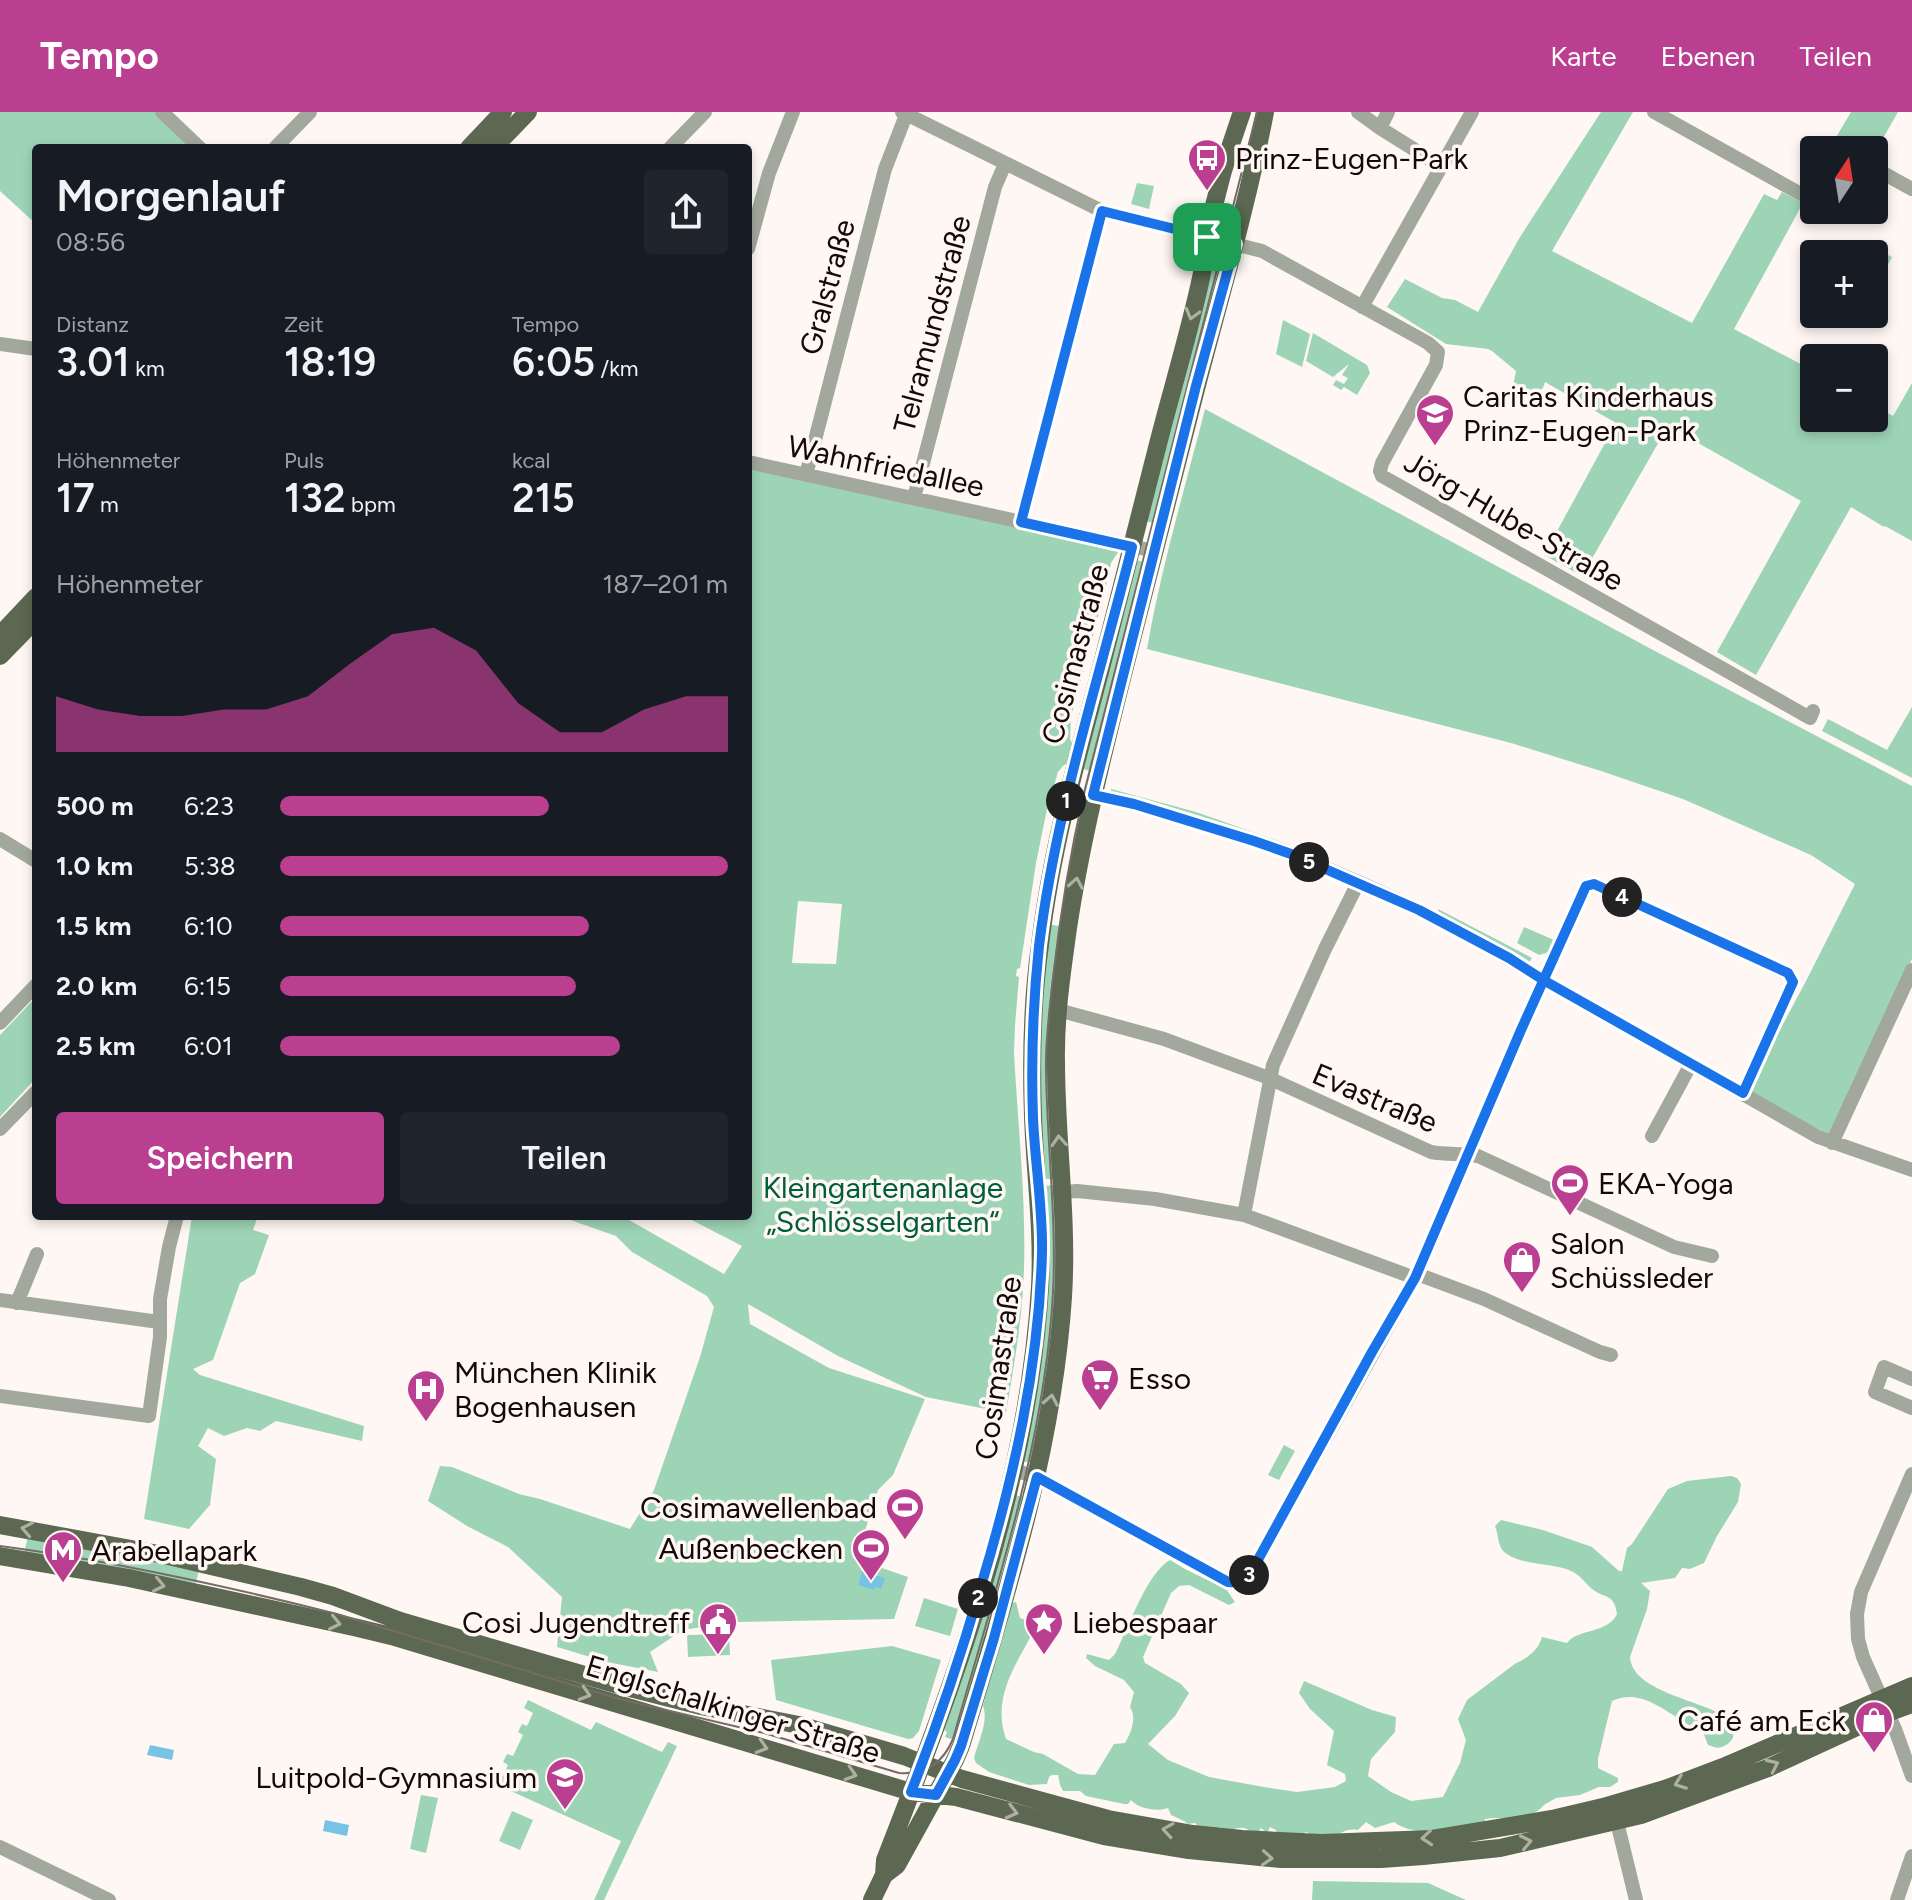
<!DOCTYPE html>
<html lang="de">
<meta charset="utf-8">
<style>
:root{--surface:#171b24;--page:#20242c;--text:#f1f3f6;--muted:#9ea1a6;--accent:#bb3f90}
body{margin:0;font-family:Figtree,sans-serif;background:var(--page);color:var(--text);height:100vh;display:flex;flex-direction:column;font-size:30px;white-space:nowrap}
*{box-sizing:border-box;margin:0}
p{font-size:26px;color:var(--muted)}
.icon{flex:none;width:44px;height:44px;fill:none;stroke:currentColor;stroke-width:2;stroke-linecap:round;stroke-linejoin:round}
.map{position:relative;flex:1;overflow:hidden}
.side{position:absolute;left:32px;top:32px;width:720px;height:1076px;display:flex;flex-direction:column;background:var(--surface);border-radius:8px;box-shadow:0 4px 12px #0003}
.side>*{flex:none}
.needle{width:52px;rotate:12deg}
.fabs{position:absolute;left:1800px;top:24px;display:grid;gap:16px}
.fabs a{display:grid;place-items:center;width:88px;height:88px;border-radius:8px;background:var(--surface);box-shadow:0 4px 12px #0003;font-size:40px}
.pin{position:absolute;display:grid;place-items:center;width:68px;height:68px;color:#fff;margin:-34px;border-radius:16px;box-shadow:0 4px 12px #0006}
.km{position:absolute;width:40px;height:40px;margin:-20px;border-radius:50%;background:#222;color:#fff;font-size:22px;line-height:40px;text-align:center}
.round{display:grid;place-items:center;flex:none;width:84px;height:84px;border-radius:8px;background:var(--page)}
.headline{display:flex;align-items:center;justify-content:space-between;height:136px;padding:0 24px}
h1{font-size:44px;font-weight:600;line-height:60px}
.metrics{display:grid;grid-template-columns:repeat(3,1fr);gap:12px;height:136px;padding:8px 24px}
.metrics div{display:grid;align-content:center}
.metrics b{font-size:40px;font-weight:600}
.metrics small{font-size:22px;font-weight:400}
.metrics p{font-size:22px}
.chart{height:224px;padding:16px 24px}
.chart p{display:flex;justify-content:space-between}
.chart svg{width:100%;height:144px;margin-top:8px;fill:var(--accent);opacity:.7}
.primary-button{display:flex;gap:16px;margin-top:auto;padding:16px 24px}
.primary-button a{flex:1;height:92px;border-radius:8px;background:var(--accent);color:#fff;font-size:32px;font-weight:600;line-height:92px;text-align:center}
.primary-button a+a{background:var(--page);color:var(--text)}
ul{padding:0 24px;list-style:none;font-size:26px}
li{display:grid;grid-template-columns:128px 96px 1fr;align-items:center;height:60px}
li i{height:20px;border-radius:10px;background:var(--accent)}
header{display:flex;align-items:center;gap:48px;box-sizing:border-box;height:112px;padding:0 40px;background:var(--accent);color:#fff}
header strong{font-size:38px}
nav{display:flex;gap:44px;margin-inline-start:auto;font-size:28px}
.map>svg:first-child{display:block}
.green{fill:#9ed4b6;fill-rule:evenodd}
.water{fill:#77c3e4}
.lines{fill:none;stroke-linecap:round;stroke-linejoin:round}
.minor{stroke:#a2a99c;stroke-width:14}
.major{stroke:#5c6851;stroke-width:18}
.tram{stroke:#756c68;stroke-width:2}
.oneway{stroke:#adb0a2}
.route-casing{stroke:#fff;stroke-width:16}
.route{stroke:#1a73e8;stroke-width:10}
.labels{text-anchor:middle;dominant-baseline:central;stroke-width:7;stroke-linejoin:round;paint-order:stroke}
.poi-label{font-size:30px;fill:#140905;stroke:#fef7f4;text-anchor:start}
.street-label{font-size:30px;fill:#140905;stroke:#fef7f4}
.park-label{font-size:30px;fill:#005d3c;stroke:#fef7f4}
</style>
<header>
<strong>Tempo</strong>
<nav><a>Karte</a><a>Ebenen</a><a>Teilen</a></nav>
</header>
<div class="map">
<svg width="1912" height="1788" viewBox="0 0 1912 1788">
<rect width="100%" height="100%" fill="#fef7f4"/>
<!-- green -->
<path class="green" d="M0,0H159L196,36H36V112L0,79Z
M1601,0H1633L1552,139L1692,211L1764,82L1777,88L1782,80L1803,91L1734,217L1814,259V306H1874V293L1893,304L1912,271V429L1885,414L1884,415L1851,395L1756,563L1717,540L1801,389L1668,314L1582,464L1544,443L1616,311L1545,270L1543,276L1529,285L1513,274L1516,259L1492,239L1488,237L1446,232L1387,195L1405,167L1442,186L1455,188L1478,200L1520,125Z
M1851,0H1898L1874,42V38C1859,38 1848,30 1832,32Z
M1137,71L1154,74L1149,97L1131,92Z
M1873,137L1884,144L1886,142L1892,145L1882,164L1879,162L1874,171V142H1870Z
M1208,151L1224,155L1157,412L1142,408Z
M1283,208L1310,222L1302,255L1276,242Z
M1313,221L1367,253L1370,261L1357,283L1344,275L1341,278L1333,273L1336,268L1344,272L1348,266L1342,263L1349,252L1333,265L1306,249Z
M1205,297L1653,538L1912,674V847L1829,1023L1747,979L1805,871L1855,772L1811,743L1683,687L1601,659L1511,631L1147,537C1161,456 1185,376 1205,297Z
M748,353L1105,433L1118,440L1111,451L1104,483L1071,605L1070,627L1075,637L1074,646L1063,654L1058,660L1047,697L1036,751L1020,856L1017,857L1016,864L1019,865L1015,913L1014,942C1018,1013 1026,1085 1024,1156C1023,1204 1014,1253 1006,1301L926,1285L838,1244L748,1192L750,1212L829,1256L925,1287L893,1363L878,1378L856,1447L908,1465L894,1507L734,1510L683,1518L650,1540L658,1560L607,1550L557,1535L562,1485L508,1435L467,1414L428,1389L440,1354L452,1355L519,1382L540,1387L630,1417L654,1378L700,1245L714,1195L707,1184L632,1140L616,1124L559,1104H622L724,1162L742,1134L684,1104H748ZM798,789L842,792L836,852L792,851Z
M1132,447L1148,451L1095,660L1079,656Z
M1912,595V666L1822,619L1828,607L1887,638Z
M1111,677L1196,700L1290,733L1286,734L1196,703L1137,686L1134,689L1111,682Z
M1438,797L1532,846L1529,851L1483,823L1439,801Z
M1046,812L1066,815L1059,1067H1043L1037,991Z
M1524,815L1554,828L1549,840L1539,843L1517,831Z
M36,885V966L0,1005V923Z
M1059,1073L1062,1148L1034,1351L1021,1349L1043,1074Z
M192,1104H258L253,1118L269,1123L255,1162L240,1171L213,1248L193,1257L200,1263L364,1314L362,1329L276,1309L260,1319L247,1316L224,1324L208,1316L198,1334L216,1347L210,1393L189,1417L144,1407Z
M1284,1333L1295,1339L1279,1368L1268,1363Z
M1731,1364L1737,1366L1741,1372L1738,1390L1717,1424L1704,1451L1690,1457L1682,1456L1675,1466L1641,1471L1650,1479L1647,1497L1630,1545C1632,1579 1699,1588 1722,1603C1733,1610 1740,1625 1726,1633C1719,1637 1716,1636 1708,1633L1703,1620C1675,1610 1646,1573 1612,1589L1598,1647V1656L1618,1666V1670L1610,1675H1599L1580,1683L1556,1686L1544,1693C1528,1711 1507,1704 1485,1707L1483,1714C1458,1718 1414,1726 1394,1710L1375,1716L1366,1710L1358,1718C1344,1716 1344,1721 1332,1725C1324,1728 1314,1723 1306,1720L1299,1724L1277,1723L1276,1718L1270,1715L1267,1721L1261,1716L1259,1719L1251,1720C1244,1713 1237,1716 1228,1719L1220,1715L1219,1719L1200,1716L1195,1711L1188,1712L1184,1709L1171,1703L1168,1696C1157,1700 1139,1697 1131,1688L1128,1692H1124L1086,1684L1080,1679H1063L1060,1673L1058,1663H1052L1049,1665L1047,1672L1029,1673L989,1660L976,1651L974,1646C978,1630 989,1610 983,1594L1008,1492L1016,1490L1020,1506L1026,1508L1032,1522C1014,1556 992,1587 1006,1627L1034,1640L1043,1642L1078,1662L1095,1663L1114,1632L1125,1631C1131,1621 1137,1606 1130,1595L1134,1580L1124,1568L1095,1554L1086,1546L1087,1542L1109,1548L1115,1542C1128,1517 1146,1462 1170,1448L1185,1457L1226,1477L1235,1490L1229,1493L1189,1473L1179,1474L1171,1481L1143,1545L1145,1551L1181,1572L1189,1581L1175,1604L1148,1632L1168,1648L1209,1665L1264,1675L1297,1680L1335,1675L1346,1669L1345,1662L1327,1653L1334,1619L1310,1597L1299,1581L1304,1569L1372,1598L1396,1605L1395,1620L1371,1647L1368,1664L1391,1680L1411,1689L1443,1685L1460,1651L1466,1628L1458,1607L1467,1588L1516,1551C1528,1546 1539,1537 1542,1525L1567,1531C1578,1516 1608,1522 1617,1502C1614,1481 1605,1487 1592,1477C1586,1472 1581,1464 1573,1460C1557,1451 1524,1454 1507,1442C1497,1436 1499,1423 1495,1414L1501,1408L1543,1418L1592,1435L1619,1459H1622L1627,1436L1632,1432L1668,1377L1687,1369Z
M1011,1382L1026,1386L958,1629L945,1625L947,1620L944,1618Z
M28,1424L199,1457L196,1471L24,1442Z
M924,1486L958,1497L950,1524L915,1514Z
M729,1522L730,1543L688,1545L687,1523Z
M892,1534L941,1548L919,1619L913,1626L908,1627L776,1588L771,1548Z
M528,1588L591,1618L596,1610L662,1640L668,1630L677,1634L604,1788H594L621,1729L491,1670L495,1661L503,1664L508,1653L503,1650L507,1642L513,1644L523,1623L518,1620L522,1612L527,1614L533,1601L524,1596Z
M421,1683L438,1686L426,1741L410,1737Z
M512,1699L533,1708L520,1738L499,1729Z
M1313,1769L1428,1771L1466,1788H1312Z"/>
<!-- water -->
<path class="water" d="M862,1459L885,1466L881,1477L875,1475L874,1478L858,1473Z
M150,1633L174,1638L172,1648L147,1643Z
M325,1708L349,1713L347,1724L323,1719Z"/>
<g class="lines">
<!-- minor -->
<path class="minor" d="M162,0L200,36
M902,0L1102,99L1262,139L1428,231L1438,240L1436,253L1382,351L1380,359L1382,364L1787,593L1810,606L1813,599
M1358,0L1380,16L1388,0
M1654,0L1801,82L1807,84L1814,82
M1380,16L1431,48L1445,50
M275,36L310,0
M670,36L705,0
M1874,56L1912,77
M748,137L769,61L793,0
M1362,195L1472,0
M0,232L36,237
M748,350L1154,439
M806,363L885,57L906,3
M914,386L995,75L1005,52
M1021,410L1102,99
M1093,683C1125,689 1157,699 1188,708C1314,745 1434,799 1545,869L1818,1025L1912,1058
M0,727L36,749
M1058,898L1164,927L1269,966L1431,1040C1447,1043 1462,1041 1478,1044L1674,1135L1712,1144
M0,911L36,873
M0,1017L36,980
M1652,1024L1691,952
M1832,1031L1912,858
M1063,1080L1077,1079L1155,1087L1244,1103L1415,1166
M1244,1103L1273,953L1325,837L1358,771
M1417,1162L1484,1187L1600,1240L1611,1243
M0,1188L159,1210
M17,1191L37,1142
M1912,1267L1884,1255L1875,1280L1912,1296
M0,1284L149,1304L160,1225V1187L169,1135L177,1104
M1013,1358L1037,1365L1047,1370L1228,1470C1242,1472 1246,1466 1254,1455L1415,1166L1521,918L1586,774L1594,772L1790,863L1793,870L1743,981
M1912,1362L1861,1480L1857,1502L1858,1527L1863,1545L1895,1617L1912,1664
M1617,1710L1636,1788
M0,1735L109,1788
M1897,1788L1912,1744"/>
<!-- major -->
<path class="major" d="M469,36L503,0
M493,36L528,0
M0,523L36,485
M0,544L36,507
M0,1413L164,1443L301,1475L333,1484L400,1509L622,1574L701,1594L799,1613L904,1644L962,1667L1108,1707L1193,1722L1242,1727L1321,1731L1432,1727L1552,1707L1607,1694L1665,1677L1723,1655L1912,1574
M0,1444L129,1466L358,1516L391,1524L911,1680L956,1685L1104,1724L1189,1738L1281,1747H1381L1423,1744L1500,1736L1641,1703L1768,1656L1887,1601L1912,1592
M884,1763L897,1753L955,1648L961,1634C1005,1487 1053,1339 1063,1185C1068,1106 1056,1028 1056,950C1055,905 1062,860 1068,816C1081,730 1102,646 1123,562C1147,467 1171,372 1196,277C1220,185 1247,94 1265,0
M872,1788L884,1763L885,1748C957,1564 1028,1374 1040,1175C1043,1117 1035,1061 1033,1004C1031,947 1032,889 1040,833C1051,740 1076,650 1100,560C1120,484 1139,408 1158,332C1172,277 1189,222 1201,166C1204,151 1205,136 1208,122C1216,80 1228,39 1242,0"/>
<!-- tram -->
<path class="tram" d="M0,1434C114,1449 226,1474 337,1502L619,1587L764,1621L899,1661C926,1663 943,1651 953,1627C994,1481 1045,1333 1053,1180C1057,1103 1046,1027 1046,950C1046,922 1050,893 1053,866C1060,803 1070,742 1084,681L1257,0"/>
</g>
<!-- one-way arrows -->
<defs><path id="oneway-chevron" d="M-2-3.5L2.5 0L-2 3.5" fill="none" stroke-width="1.6" stroke-linecap="round" stroke-linejoin="round" transform="scale(2)"/></defs>
<g class="oneway">
<use href="#oneway-chevron" transform="translate(1192 202) rotate(105)"/>
<use href="#oneway-chevron" transform="translate(1076 771) rotate(-80)"/>
<use href="#oneway-chevron" transform="translate(1059 1029) rotate(-94)"/>
<use href="#oneway-chevron" transform="translate(1051 1288) rotate(-80)"/>
<use href="#oneway-chevron" transform="translate(27 1417) rotate(-169)"/>
<use href="#oneway-chevron" transform="translate(159 1473) rotate(12)"/>
<use href="#oneway-chevron" transform="translate(335 1511) rotate(12)"/>
<use href="#oneway-chevron" transform="translate(585 1582) rotate(17)"/>
<use href="#oneway-chevron" transform="translate(762 1635) rotate(17)"/>
<use href="#oneway-chevron" transform="translate(1773 1653) rotate(-25)"/>
<use href="#oneway-chevron" transform="translate(851 1662) rotate(17)"/>
<use href="#oneway-chevron" transform="translate(1680 1671) rotate(159)"/>
<use href="#oneway-chevron" transform="translate(1012 1700) rotate(15)"/>
<use href="#oneway-chevron" transform="translate(1168 1718) rotate(-171)"/>
<use href="#oneway-chevron" transform="translate(1427 1726) rotate(175)"/>
<use href="#oneway-chevron" transform="translate(1526 1730) rotate(-12)"/>
<use href="#oneway-chevron" transform="translate(1267 1746) rotate(4)"/>
</g>
<g class="lines">
<!-- route casing -->
<g class="route-casing">
<path id="route" d="M1207,125L1102,99L1021,410L1132,435C1099,567 1056,698 1039,834C1033,891 1031,949 1033,1006C1035,1051 1043,1096 1042,1141C1039,1254 1014,1365 981,1474C961,1543 938,1612 911,1680L936,1683L955,1648L961,1634L994,1526L1037,1365L1228,1470C1242,1472 1246,1466 1254,1455L1372,1240L1415,1166L1521,918L1586,774L1594,772L1788,861L1793,870L1743,981L1545,869L1509,846L1419,798L1291,742L1254,729L1134,692L1093,683L1196,274L1235,132L1207,125"/>
</g>
<!-- route -->
<use href="#route" class="route"/>
</g>
<!-- icons -->
<defs>
<g id="bus-pin" transform="scale(2)"><path d="M0 17L-7.5 6A9.5 9.5 0 1 1 7.5 6Z" fill="#bb3f90" stroke="#fef7f4"/><path d="M-5-6H5V4H4V6H2V4H-2V6H-4V4H-5ZM-3.5-4V0h7V-4ZM-3.5 1.2v1.5H-2V1.2ZM2 1.2v1.5H3.5V1.2Z" fill="#fff"/></g>
<g id="school-pin" transform="scale(2)"><path d="M0 17L-7.5 6A9.5 9.5 0 1 1 7.5 6Z" fill="#bb3f90" stroke="#fef7f4"/><path d="M0-5L7-2L0 1L-7-2ZM-4 1L0 2.5L4 1V4Q0 6-4 4Z" fill="#fff"/></g>
<g id="stadium-pin" transform="scale(2)"><path d="M0 17L-7.5 6A9.5 9.5 0 1 1 7.5 6Z" fill="#bb3f90" stroke="#fef7f4"/><path d="M0-5a6.5 5 0 1 0 0 10a6.5 5 0 1 0 0-10ZM-3.5-1.8h7v3.6h-7Z" fill="#fff"/></g>
<g id="shop-pin" transform="scale(2)"><path d="M0 17L-7.5 6A9.5 9.5 0 1 1 7.5 6Z" fill="#bb3f90" stroke="#fef7f4"/><path d="M-5-2.5h2.3a2.7 3.5 0 0 1 5.4 0H5L5.5 6h-11ZM-1.5-2.5h3a1.5 2.3 0 0 0-3 0Z" fill="#fff"/></g>
<g id="supermarket-pin" transform="scale(2)"><path d="M0 17L-7.5 6A9.5 9.5 0 1 1 7.5 6Z" fill="#bb3f90" stroke="#fef7f4"/><path d="M-6-5.5h2.5l.6 2H6L4.5 2H-2.5L-4.4-4H-6ZM-1.5 3.2a1.3 1.3 0 1 0 .1 0ZM3 3.2a1.3 1.3 0 1 0 .1 0Z" fill="#fff"/></g>
<g id="hospital-pin" transform="scale(2)"><path d="M0 17L-7.5 6A9.5 9.5 0 1 1 7.5 6Z" fill="#bb3f90" stroke="#fef7f4"/><path d="M-5-5h3v3.5h4V-5h3V5h-3V1.5h-4V5h-3Z" fill="#fff"/></g>
<g id="metro-pin" transform="scale(2)"><path d="M0 17L-7.5 6A9.5 9.5 0 1 1 7.5 6Z" fill="#bb3f90" stroke="#fef7f4"/><path d="M-5.5 5V-5H-3L0 0L3-5H5.5V5H3V-.5L0 4L-3-.5V5Z" fill="#fff"/></g>
<g id="civic-pin" transform="scale(2)"><path d="M0 17L-7.5 6A9.5 9.5 0 1 1 7.5 6Z" fill="#bb3f90" stroke="#fef7f4"/><path d="M-.6-6.5H3V-4.5H.6V-3L4-1V1h2V6H-6V1h2V-1L-.6-3ZM-1.2 2.5V6h2.4V2.5Z" fill="#fff"/></g>
<g id="sight-pin" transform="scale(2)"><path d="M0 17L-7.5 6A9.5 9.5 0 1 1 7.5 6Z" fill="#bb3f90" stroke="#fef7f4"/><path d="M0-6L1.8-2.2L6-1.7L2.9 1.2L3.7 5.4L0 3.3L-3.7 5.4L-2.9 1.2L-6-1.7L-1.8-2.2Z" fill="#fff"/></g>
</defs>
<g fill-rule="evenodd">
<use href="#bus-pin" x="1207" y="46"/>
<use href="#school-pin" x="1435" y="301"/>
<use href="#stadium-pin" x="1570" y="1071"/>
<use href="#shop-pin" x="1522" y="1148"/>
<use href="#supermarket-pin" x="1100" y="1266"/>
<use href="#hospital-pin" x="426" y="1277"/>
<use href="#stadium-pin" x="905" y="1395"/>
<use href="#stadium-pin" x="871" y="1436"/>
<use href="#metro-pin" x="63" y="1438"/>
<use href="#civic-pin" x="718" y="1510"/>
<use href="#sight-pin" x="1044" y="1510"/>
<use href="#shop-pin" x="1874" y="1608"/>
<use href="#school-pin" x="565" y="1665"/>
</g>
<g class="labels">
<!-- poi labels -->
<g class="poi-label">
<text x="1235" y="46">Prinz-Eugen-Park</text>
<text x="1463" y="284">Caritas Kinderhaus<tspan x="1463" dy="34">Prinz-Eugen-Park</tspan></text>
<text x="1598" y="1071">EKA-Yoga</text>
<text x="1550" y="1131">Salon<tspan x="1550" dy="34">Schüssleder</tspan></text>
<text x="454" y="1260">München Klinik<tspan x="454" dy="34">Bogenhausen</tspan></text>
<text x="1128" y="1266">Esso</text>
<text x="877" y="1395" text-anchor="end">Cosimawellenbad</text>
<text x="843" y="1436" text-anchor="end">Außenbecken</text>
<text x="91" y="1438">Arabellapark</text>
<text x="690" y="1510" text-anchor="end">Cosi Jugendtreff</text>
<text x="1072" y="1510">Liebespaar</text>
<text x="1846" y="1608" text-anchor="end">Café am Eck</text>
<text x="537" y="1665" text-anchor="end">Luitpold-Gymnasium</text>
</g>
<!-- street labels -->
<g class="street-label">
<text transform="translate(827 175) rotate(-75)">Gralstraße</text>
<text transform="translate(932 212) rotate(-75)">Telramundstraße</text>
<text transform="translate(886 354) rotate(12)">Wahnfriedallee</text>
<text transform="translate(1514 409) rotate(30)">Jörg-Hube-Straße</text>
<text transform="translate(1075 542) rotate(-75)">Cosimastraße</text>
<text transform="translate(1375 986) rotate(23)">Evastraße</text>
<text transform="translate(998 1256) rotate(-82)">Cosimastraße</text>
<text transform="translate(733 1597) rotate(17)">Englschalkinger Straße</text>
</g>
<!-- park labels -->
<g class="park-label">
<text x="883" y="1075">Kleingartenanlage<tspan x="883" dy="34">„Schlösselgarten“</tspan></text>
</g>
</g>
</svg>
<div class="fabs">
<a><svg class="needle" viewBox="-14 -14 28 28"><path d="M0-13l5 13h-10z" fill="#e53935"/><path d="M0 13l5-13h-10z" fill="#9ea1a6"/></svg></a>
<a>+</a>
<a>−</a>
</div>
<div class="pin" style="left:1207px;top:125px;background:#1e9e55"><svg class="icon" aria-label="arrive" viewBox="0 0 24 24"><path d="M6 21V4h12l-3 4 3 4H6"/></svg></div>
<b class="km" style="left:1066px;top:689px">1</b>
<b class="km" style="left:978px;top:1486px">2</b>
<b class="km" style="left:1249px;top:1463px">3</b>
<b class="km" style="left:1622px;top:785px">4</b>
<b class="km" style="left:1309px;top:750px">5</b>
<section class="side">
<div class="headline"><div><h1>Morgenlauf</h1><p>08:56</p></div><a class="round"><svg class="icon" aria-label="share" viewBox="0 0 24 24"><path d="M12 15V3M7 8l5-5 5 5M5 13v7h14v-7"/></svg></a></div>
<div class="metrics">
<div><p>Distanz</p><b>3.01<small> km</small></b></div>
<div><p>Zeit</p><b>18:19</b></div>
<div><p>Tempo</p><b>6:05<small> /km</small></b></div>
</div>
<div class="metrics">
<div><p>Höhenmeter</p><b>17<small> m</small></b></div>
<div><p>Puls</p><b>132<small> bpm</small></b></div>
<div><p>kcal</p><b>215</b></div>
</div>
<div class="chart"><p><span>Höhenmeter</span>187–201 m</p>
<svg viewBox="0 0 160 44" preserveAspectRatio="none"><path d="M0 44V27L10 31L20 33L30 33L40 31L50 31L60 27L70 17L80 8L90 6L100 13L110 29L120 38L130 38L140 31L150 27L160 27V44z"/></svg>
</div>
<ul>
<li><b>500 m</b>6:23<i style="width:60%"></i></li>
<li><b>1.0 km</b>5:38<i style="width:100%"></i></li>
<li><b>1.5 km</b>6:10<i style="width:69%"></i></li>
<li><b>2.0 km</b>6:15<i style="width:66%"></i></li>
<li><b>2.5 km</b>6:01<i style="width:76%"></i></li>
</ul>
<div class="primary-button"><a>Speichern</a><a>Teilen</a></div>
</section>
</div>
